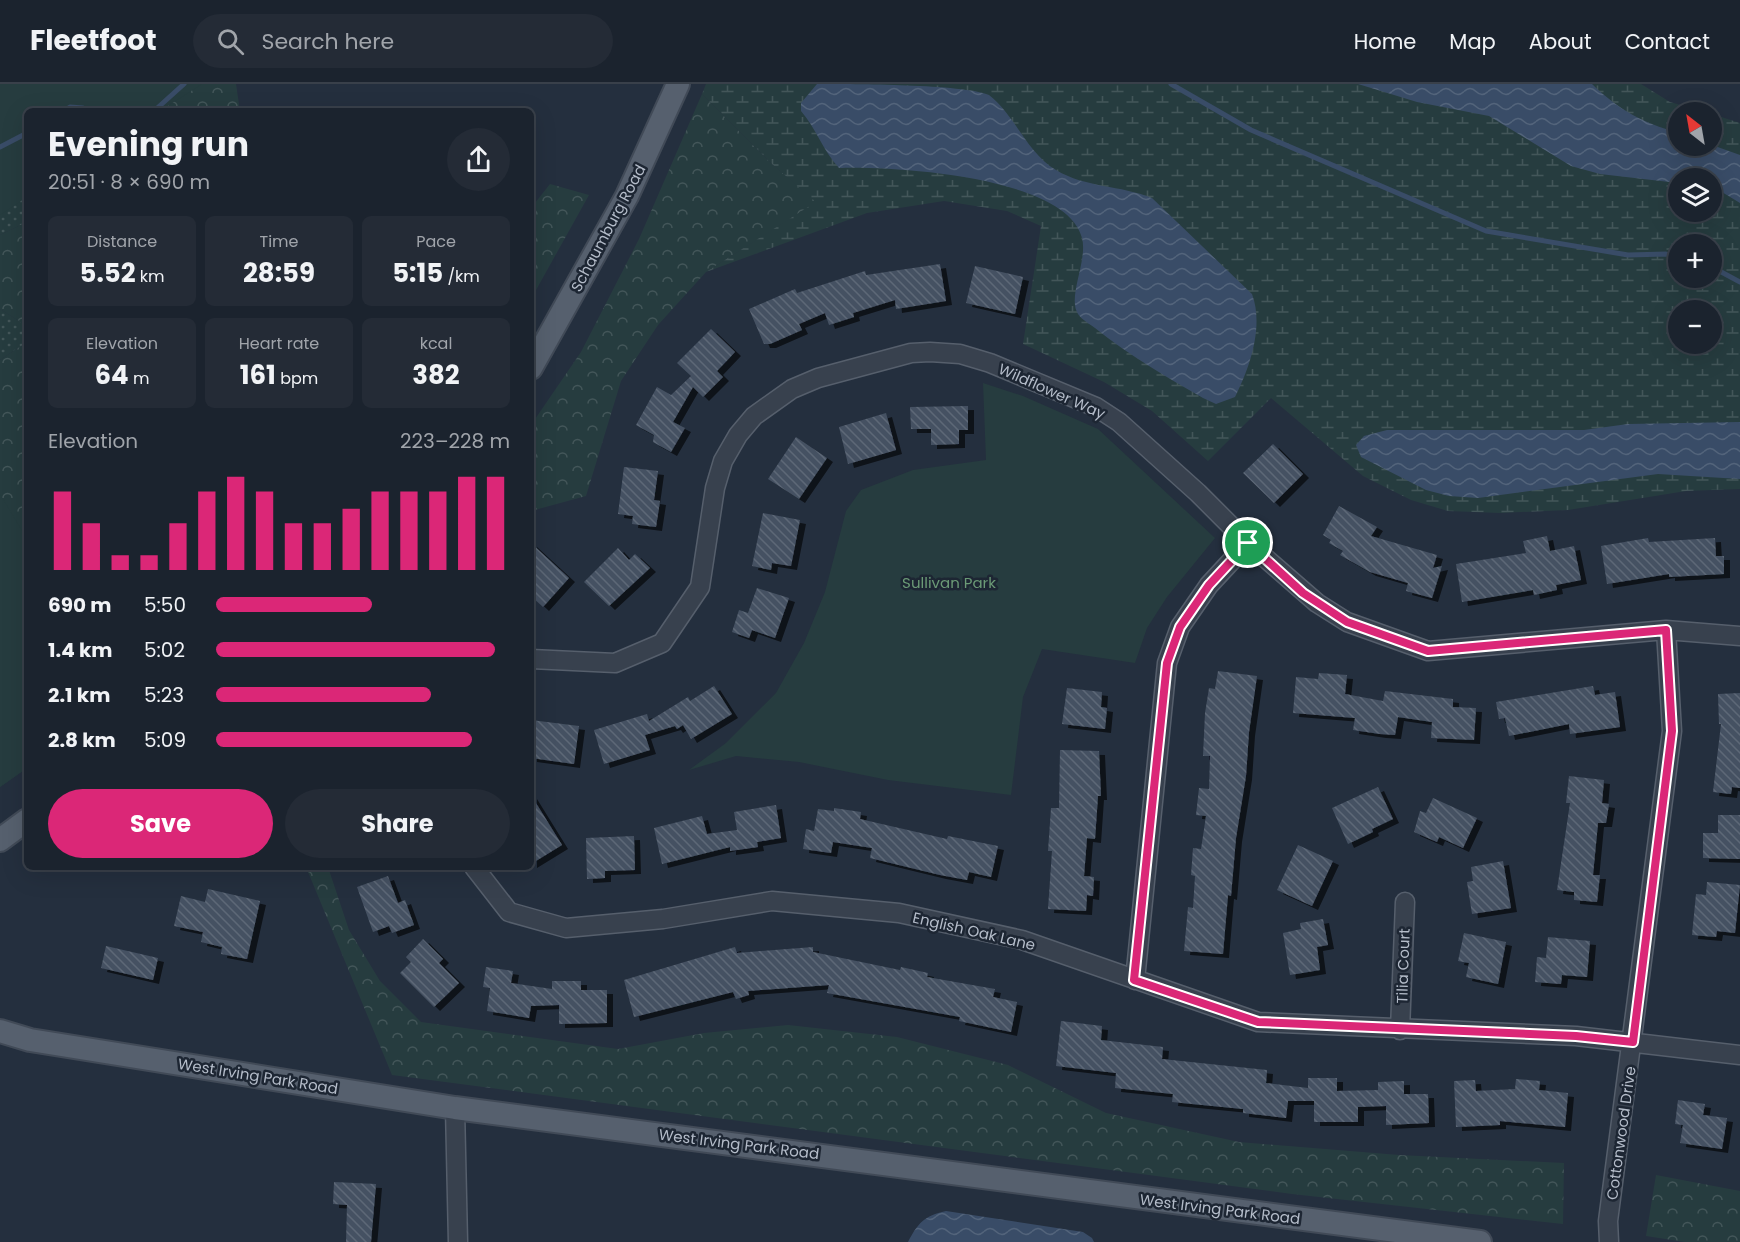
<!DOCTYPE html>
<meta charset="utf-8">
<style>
:root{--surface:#1b232e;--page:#242b36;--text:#f1f3f6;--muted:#a0a4aa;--line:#39404a;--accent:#db2777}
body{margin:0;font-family:Poppins,sans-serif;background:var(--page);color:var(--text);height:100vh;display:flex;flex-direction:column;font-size:22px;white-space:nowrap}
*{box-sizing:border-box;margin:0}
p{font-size:20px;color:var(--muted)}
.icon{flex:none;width:33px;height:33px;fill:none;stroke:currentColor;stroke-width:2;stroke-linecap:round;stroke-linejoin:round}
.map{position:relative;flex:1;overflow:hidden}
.drawer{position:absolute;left:24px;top:24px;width:510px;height:762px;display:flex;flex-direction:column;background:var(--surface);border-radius:9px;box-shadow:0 6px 24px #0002,0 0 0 2px var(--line)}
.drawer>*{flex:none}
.needle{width:39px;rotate:329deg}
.tools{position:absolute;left:1668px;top:18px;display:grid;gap:12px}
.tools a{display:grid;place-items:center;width:54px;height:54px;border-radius:50%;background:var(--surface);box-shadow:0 6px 24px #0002,0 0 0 2px var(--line);font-size:30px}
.pin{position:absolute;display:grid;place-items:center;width:51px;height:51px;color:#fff;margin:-26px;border:3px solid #fff;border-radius:50%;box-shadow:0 2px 6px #0007}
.round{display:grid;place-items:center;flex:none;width:63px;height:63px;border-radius:32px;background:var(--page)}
.headline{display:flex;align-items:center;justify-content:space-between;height:102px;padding:0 24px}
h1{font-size:33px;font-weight:700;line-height:45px}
.figures{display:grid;grid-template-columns:repeat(3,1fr);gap:9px;height:102px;padding:6px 24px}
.figures div{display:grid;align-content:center;border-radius:9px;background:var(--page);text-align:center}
.figures b{font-size:26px;font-weight:700}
.figures small{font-size:16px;font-weight:400}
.figures p{font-size:16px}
.chart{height:168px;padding:12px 24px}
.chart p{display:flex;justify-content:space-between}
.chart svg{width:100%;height:108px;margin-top:6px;stroke:var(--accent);stroke-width:6}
.button{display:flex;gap:12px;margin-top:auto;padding:12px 24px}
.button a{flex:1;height:69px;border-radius:36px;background:var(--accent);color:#fff;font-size:24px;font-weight:700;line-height:69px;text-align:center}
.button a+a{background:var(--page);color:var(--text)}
ul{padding:0 24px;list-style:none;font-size:20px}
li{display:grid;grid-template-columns:96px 72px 1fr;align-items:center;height:45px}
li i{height:15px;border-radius:8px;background:var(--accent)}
header{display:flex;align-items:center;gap:36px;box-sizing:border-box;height:84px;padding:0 30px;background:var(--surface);border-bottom:2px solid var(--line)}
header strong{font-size:28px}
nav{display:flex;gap:33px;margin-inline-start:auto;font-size:21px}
.search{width:420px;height:54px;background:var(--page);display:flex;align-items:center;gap:15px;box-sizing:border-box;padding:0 21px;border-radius:33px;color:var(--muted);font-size:22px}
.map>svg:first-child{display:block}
.grass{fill:url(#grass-dots)}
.forest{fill:url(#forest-crowns)}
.wetland{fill:url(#wetland-marsh);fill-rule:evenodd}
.park{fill:#263c3f}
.water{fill:url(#water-waves)}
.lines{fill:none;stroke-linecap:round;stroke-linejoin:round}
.stream{stroke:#394c67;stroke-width:5}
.building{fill:url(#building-back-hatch);filter:url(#shadow)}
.minor-casing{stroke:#565f6c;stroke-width:21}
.major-casing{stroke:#414a57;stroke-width:26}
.minor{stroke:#38414e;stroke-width:18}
.major{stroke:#56606e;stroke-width:22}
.route-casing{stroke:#fff;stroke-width:12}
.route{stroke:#db2777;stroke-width:8}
.labels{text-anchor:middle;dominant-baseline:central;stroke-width:5;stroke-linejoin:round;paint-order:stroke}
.street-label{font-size:15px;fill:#b4bcc9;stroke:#1d2633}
.park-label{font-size:15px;fill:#6b9a76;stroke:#1d2633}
</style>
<header>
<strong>Fleetfoot</strong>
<div class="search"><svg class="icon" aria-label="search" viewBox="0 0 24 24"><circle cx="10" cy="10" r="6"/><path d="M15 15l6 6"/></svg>Search here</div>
<nav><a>Home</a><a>Map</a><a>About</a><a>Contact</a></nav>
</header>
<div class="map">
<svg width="1740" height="1158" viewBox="0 0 1740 1158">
<defs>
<pattern id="grass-dots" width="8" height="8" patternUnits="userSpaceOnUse" patternTransform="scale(1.5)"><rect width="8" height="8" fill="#263c3f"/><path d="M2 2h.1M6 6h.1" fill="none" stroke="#435659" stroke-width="1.8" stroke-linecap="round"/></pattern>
<pattern id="forest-crowns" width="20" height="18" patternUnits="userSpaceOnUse" patternTransform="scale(1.5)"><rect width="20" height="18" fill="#263c3f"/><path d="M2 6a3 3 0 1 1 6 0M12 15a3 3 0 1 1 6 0" fill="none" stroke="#435659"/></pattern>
<pattern id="wetland-marsh" width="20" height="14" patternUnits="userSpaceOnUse" patternTransform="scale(1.5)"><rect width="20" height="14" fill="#263c3f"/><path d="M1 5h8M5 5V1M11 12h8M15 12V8" fill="none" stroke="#435659"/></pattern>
<pattern id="water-waves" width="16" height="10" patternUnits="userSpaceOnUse" patternTransform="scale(1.5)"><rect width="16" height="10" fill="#394c67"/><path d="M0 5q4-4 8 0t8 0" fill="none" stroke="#53647b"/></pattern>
<pattern id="building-back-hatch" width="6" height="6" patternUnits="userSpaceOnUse" patternTransform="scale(1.5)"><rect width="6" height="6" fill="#455162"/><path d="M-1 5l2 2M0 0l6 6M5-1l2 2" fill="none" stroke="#5d6877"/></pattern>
<filter id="shadow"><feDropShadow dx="6" dy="4" stdDeviation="0" flood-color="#0009"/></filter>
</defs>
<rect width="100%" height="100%" fill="#242f3e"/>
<!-- grass -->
<path class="grass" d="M27,44V138L0,151V57Z
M0,225L27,242V258L0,276Z"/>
<!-- forest -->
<path class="forest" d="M0,0H236L240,27H27Z
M702,10L772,80L817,118L706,188L658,241L621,297L586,412L531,427V341L581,268L639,155Z
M550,100L589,111L531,215V124Z
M27,138V242L0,225V151Z
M27,258V684L0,703V276Z
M306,783H328L349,846L380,897L421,938L618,965L704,949L788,941L897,953L1008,981L1106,1029L1239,1058L1399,1071L1564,1079L1563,1140L1292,1110L392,991Z
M1656,1091L1740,1107V1158H1685L1646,1152Z"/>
<!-- wetland -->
<path class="wetland" d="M706,0H1641L1670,18L1705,28H1678V62H1712V30L1740,39V405L1686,407L1568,426L1500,429L1448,427L1411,416L1363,392L1271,314L1208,377L1152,327L1104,298L1023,260L1041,142L1007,127L944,117L867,129L706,188L816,118L772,80L702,10ZM1678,94H1712V128H1678ZM1678,160H1712V194H1678ZM1678,226H1712V260H1678Z"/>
<!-- park -->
<path class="park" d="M0,0H202L160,27H27V113L0,131Z
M983,299L1023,312L1098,345L1215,454L1167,513L1147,544L1135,579L1042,565L1023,613L1011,711L888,696L799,678L736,672L689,686L726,659L776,609L804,559L825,508L846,427L861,406L913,386L986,376Z
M0,410L27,455V684L0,703Z"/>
<!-- water -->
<path class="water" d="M817,0C854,0 962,0 989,11C1015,31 1027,69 1056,86C1086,104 1120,101 1152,114L1252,210C1264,242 1250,283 1235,313L1216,320L1203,314C1166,293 1129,271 1095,244C1090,240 1082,236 1078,230C1067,213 1088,177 1082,154C1067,92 892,82 839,84C823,67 816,44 801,27V19Z
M1358,0H1592C1620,27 1642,38 1678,49V62L1712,61L1740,71V119L1712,102V94H1678V99L1600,90L1571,82L1489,32L1417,18Z
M1740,338V395L1658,390L1478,414L1449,412L1426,406L1361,373L1356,361L1364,352L1387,346H1584L1628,340Z
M946,1127L1083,1148L1092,1154L1094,1158H908C918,1139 924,1132 946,1127Z"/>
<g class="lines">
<!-- stream -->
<path class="stream" d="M1171,0L1251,46L1486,147L1628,171L1666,170L1678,174
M64,27L70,23L83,24L84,27
M154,27L184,0
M0,63L27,49
M1712,183L1740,198"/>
</g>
<!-- building -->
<path class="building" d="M940,180L946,217L896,225L895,216L853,229L854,233L829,241L825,229L799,240L802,246L770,260H764L749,225L795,205L797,209L865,187L866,191Z
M975,182L1023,193L1015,230L966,219Z
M711,245L735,268L717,287L723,293L703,313L693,303L673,338L685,344L671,368L653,358L654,351L636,341L657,303L671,311L691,292L677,279Z
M968,322V346H959V360L931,361V345H911L910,323Z
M886,329L896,366L848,380L839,343Z
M796,353L827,374L799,415L768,395Z
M1273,360L1303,390L1274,419L1243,389Z
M624,383L658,387L654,416L660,417L656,443L632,440L633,432L618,430Z
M1339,422L1377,443L1371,452L1437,471L1433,484L1442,482L1432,514L1406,507L1408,499L1370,488L1340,471L1343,467L1329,459L1331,456L1323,451Z
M763,429L800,436L791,482L772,479L771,486L752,482Z
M1547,452L1550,467L1574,462L1581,496L1556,501L1557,506L1534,511L1533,506L1462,518L1456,480L1526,469L1523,457Z
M1648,454L1649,458L1715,454L1716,472H1724V490L1669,493V490L1607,500L1601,462Z
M531,459L569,494L543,523L531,512Z
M618,464L629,476L635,470L650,484L609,522L584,498Z
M757,504L789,514L775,554L752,546L749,554L732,548L739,526L748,529Z
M1218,587L1257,592L1249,648L1246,692L1236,754L1231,812L1228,811L1223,870L1184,867L1188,823L1193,824L1195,792L1191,791L1193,764L1201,765L1206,732L1196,731L1199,704L1209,705L1210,672H1203L1205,629L1209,604L1215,605Z
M1319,589L1347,591L1345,610L1383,617L1385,607L1453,615V623L1476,624L1474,656L1431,654L1432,638L1398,633L1395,651L1380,650L1353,646L1355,634L1293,629L1296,593L1318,595Z
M714,602L732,630L691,655L683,641L677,645L675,642L645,651L650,666L604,680L594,646L647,630L649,637L688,613L690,617Z
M1593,602L1595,611L1615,608L1620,643L1570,650L1569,640L1509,652L1505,634L1499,635L1496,618Z
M1067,604L1102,608L1101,623L1107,624L1105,645L1062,640Z
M1740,609V704L1732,703L1731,710L1713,708L1721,640H1719L1718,610Z
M531,636L579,642L574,680L531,674Z
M1060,666L1099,667L1101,712H1098L1095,755L1087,754L1084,792L1094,793L1093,812L1087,811L1086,827L1048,825L1052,767H1048L1051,724H1059Z
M1569,692L1604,696L1602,719L1609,720L1606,739H1598L1593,791H1600L1597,818L1574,816V808L1557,806L1570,719H1566Z
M1378,703L1393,735L1372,745L1373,748L1348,760L1332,724Z
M531,711L562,761L531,780Z
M1433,714L1477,734L1463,764L1439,753L1437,758L1414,748L1420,727L1426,729Z
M776,721L781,754L757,758L758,763L730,767V763L662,780L654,744L702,732L707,750L737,746L734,728Z
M834,724L861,728L860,735L947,755L948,752L998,762L991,793L969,788L967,796L940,791L870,774L872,764L833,758L831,769L803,765L806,745L814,747L818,725L834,727Z
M1718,731H1740V775L1703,774V749H1718Z
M634,752L635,786L605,787V794L587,795L586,754Z
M1298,761L1333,777L1312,822L1277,806Z
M1503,777L1511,824L1472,830L1467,798L1473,797L1471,783Z
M388,792L398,819L405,816L414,841L392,849L389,842L373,848L357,803Z
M1707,798L1740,801L1735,849L1717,847L1716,853L1692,851L1696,810L1706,811Z
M208,805L260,817L247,875L221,870L222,863L201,858L203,848L174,842L181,812L205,818Z
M1323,835L1328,861L1317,863L1320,886L1290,891L1283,849L1301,845L1300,839Z
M1464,849L1506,858L1498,900L1466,893L1469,879L1458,877Z
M1548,853L1590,857L1587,893L1562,891L1561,900L1535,898L1537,873L1546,874Z
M423,855L443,875L439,879L459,899L434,923L400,889L411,878L406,873Z
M106,862L158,874L153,896L101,884Z
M735,863L737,869L813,863V868L900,886L901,883L928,889L927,893L995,905L993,913L1017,918L1011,948L959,937L960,933L827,909L829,901L748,907L749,911L736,915L733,908L634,933L624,896Z
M486,883L513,887L511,899L552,905V897H581V906H607V939L559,940V921L531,922L529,934L487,927L490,904L483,903Z
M1061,937L1102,942L1101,956L1163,963L1162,975L1267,986L1266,999L1308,1004V994H1337V1007L1378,1006V998L1404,997V1010H1428L1429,1039L1386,1041V1022L1358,1023V1038H1314V1017H1288L1286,1034L1243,1029V1025L1172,1018L1173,1010L1115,1004L1116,989L1056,982Z
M1516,995L1540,997L1539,1006L1568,1009L1565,1043L1500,1037V1041L1456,1043L1454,997L1475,996L1476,1007L1515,1005Z
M1678,1016L1705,1020L1703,1031L1727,1034L1722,1065L1680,1059L1683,1041L1675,1040Z
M334,1098L376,1100L371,1158H346L347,1121L333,1120Z"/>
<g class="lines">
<!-- minor casing -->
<g class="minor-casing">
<path id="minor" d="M531,575L615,579L662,559L700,503L715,404L723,377L738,351L754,332L792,305L818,294L911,269L930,268L960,270L990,279L1096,323L1119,338L1198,409L1248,459L1317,519L1347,538L1428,567L1666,546L1740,552
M474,783L509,828L566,844L663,835L772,817L899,829L1022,856L1258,938L1576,952L1740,971
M1135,896L1167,579L1180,543L1209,501L1248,459
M1400,946L1405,818
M455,1024L458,1158
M1609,1158L1608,1137L1672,647L1666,546"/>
</g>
<!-- major casing -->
<g class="major-casing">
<path id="major" d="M531,284L627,112L678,0
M0,756L27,736
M0,947L30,956L455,1024L1480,1158"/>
</g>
<!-- minor -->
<use href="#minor" class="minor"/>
<!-- major -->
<use href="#major" class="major"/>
</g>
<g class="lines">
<!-- route casing -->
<g class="route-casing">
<path id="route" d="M1248,459L1303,509L1347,538L1428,567L1666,546L1672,647L1633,958L1576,952L1258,938L1134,896L1167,579L1180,543L1209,501Z"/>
</g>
<!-- route -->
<use href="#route" class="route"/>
</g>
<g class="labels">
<!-- street labels -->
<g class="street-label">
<text transform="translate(608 144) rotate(-62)">Schaumburg Road</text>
<text transform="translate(1052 307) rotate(24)">Wildflower Way</text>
<text transform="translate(974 847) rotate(13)">English Oak Lane</text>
<text transform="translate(1403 882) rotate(-88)">Tilia Court</text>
<text transform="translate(258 992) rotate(9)">West Irving Park Road</text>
<text transform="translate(1621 1049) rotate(-82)">Cottonwood Drive</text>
<text transform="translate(739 1060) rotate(7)">West Irving Park Road</text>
<text transform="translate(1220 1125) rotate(7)">West Irving Park Road</text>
</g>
<!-- park labels -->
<g class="park-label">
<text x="949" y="498">Sullivan Park</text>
</g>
</g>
</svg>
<div class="tools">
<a><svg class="needle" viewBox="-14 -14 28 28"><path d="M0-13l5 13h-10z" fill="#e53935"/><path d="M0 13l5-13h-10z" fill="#a0a4aa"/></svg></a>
<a><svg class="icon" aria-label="layers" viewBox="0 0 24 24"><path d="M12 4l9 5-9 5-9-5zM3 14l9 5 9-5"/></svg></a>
<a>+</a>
<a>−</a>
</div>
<div class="pin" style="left:1248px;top:459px;background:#1e9e55"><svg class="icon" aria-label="arrive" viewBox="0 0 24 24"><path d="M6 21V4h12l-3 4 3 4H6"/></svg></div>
<section class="drawer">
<div class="headline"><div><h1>Evening run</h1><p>20:51 · 8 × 690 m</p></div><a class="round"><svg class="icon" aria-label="share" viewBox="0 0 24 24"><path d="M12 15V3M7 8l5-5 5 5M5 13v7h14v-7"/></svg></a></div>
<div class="figures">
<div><p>Distance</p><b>5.52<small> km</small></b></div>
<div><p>Time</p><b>28:59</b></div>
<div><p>Pace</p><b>5:15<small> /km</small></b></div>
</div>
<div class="figures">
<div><p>Elevation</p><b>64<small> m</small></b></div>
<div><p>Heart rate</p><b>161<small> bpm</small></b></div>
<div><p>kcal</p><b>382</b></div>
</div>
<div class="chart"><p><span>Elevation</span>223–228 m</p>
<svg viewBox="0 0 160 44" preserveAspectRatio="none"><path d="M5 44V12M15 44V25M25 44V38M35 44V38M45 44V25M55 44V12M65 44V6M75 44V12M85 44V25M95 44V25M105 44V19M115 44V12M125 44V12M135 44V12M145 44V6M155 44V6"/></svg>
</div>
<ul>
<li><b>690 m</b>5:50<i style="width:53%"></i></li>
<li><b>1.4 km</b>5:02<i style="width:95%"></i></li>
<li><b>2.1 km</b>5:23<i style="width:73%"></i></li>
<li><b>2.8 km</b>5:09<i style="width:87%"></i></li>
</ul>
<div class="button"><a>Save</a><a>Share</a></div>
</section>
</div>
